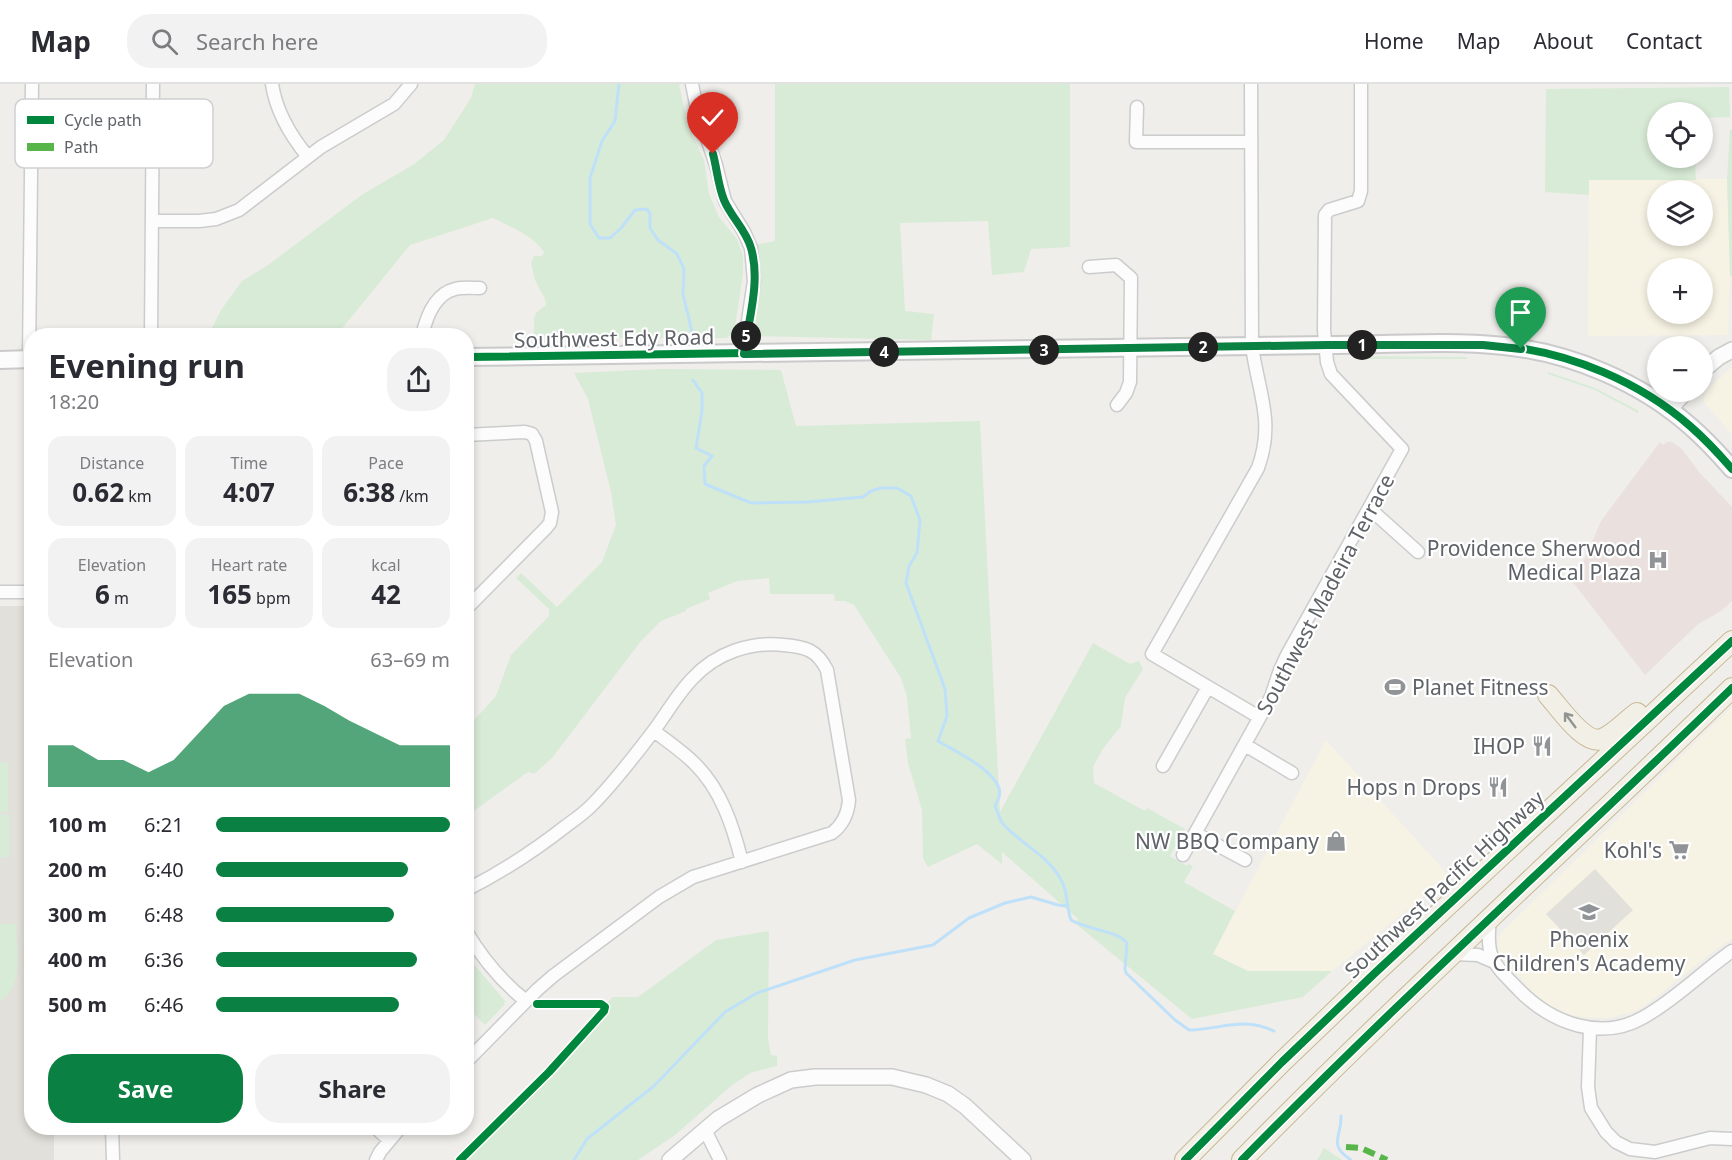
<!DOCTYPE html>
<meta charset="utf-8">
<style>
:root{--surface:#fff;--page:#f2f2f3;--text:#2b2b33;--muted:#7c7c81;--line:#e1e1e2;--accent:#0b8043}
body{margin:0;font-family:"Noto Sans",sans-serif;background:var(--page);color:var(--text);height:100vh;display:flex;flex-direction:column;font-size:22px;white-space:nowrap}
*{box-sizing:border-box;margin:0}
p{font-size:20px;color:var(--muted)}
.icon{flex:none;width:33px;height:33px;fill:none;stroke:currentColor;stroke-width:2;stroke-linecap:round;stroke-linejoin:round}
.map{position:relative;flex:1;overflow:hidden}
.details{position:absolute;left:24px;top:244px;width:450px;height:807px;display:flex;flex-direction:column;background:var(--surface);border-radius:24px;box-shadow:0 3px 9px #0003}
.details>*{flex:none}
.tools{position:absolute;left:1647px;top:18px;display:grid;gap:12px}
.tools a{display:grid;place-items:center;width:66px;height:66px;border-radius:50%;background:var(--surface);box-shadow:0 3px 9px #0003;font-size:30px}
.pin{position:absolute;display:grid;place-items:center;width:51px;height:51px;color:#fff;margin:-62px -26px;border-radius:50% 50% 50% 0;rotate:-45deg;box-shadow:0 0 6px #0007}
.pin .icon{rotate:45deg}
.km{position:absolute;width:30px;height:30px;margin:-15px;border-radius:50%;background:#222;color:#fff;font-size:16px;line-height:30px;text-align:center}
.round{display:grid;place-items:center;flex:none;width:63px;height:63px;border-radius:24px;background:var(--page)}
.summary{display:flex;align-items:center;justify-content:space-between;height:102px;padding:0 24px}
h1{font-size:33px;font-weight:700;line-height:45px}
.metrics{display:grid;grid-template-columns:repeat(3,1fr);gap:9px;height:102px;padding:6px 24px}
.metrics div{display:grid;align-content:center;border-radius:15px;background:var(--page);text-align:center}
.metrics b{font-size:26px;font-weight:700}
.metrics small{font-size:16px;font-weight:400}
.metrics p{font-size:16px}
.chart{height:168px;padding:12px 24px}
.chart p{display:flex;justify-content:space-between}
.chart svg{width:100%;height:108px;margin-top:6px;fill:var(--accent);opacity:.7}
.button{display:flex;gap:12px;margin-top:auto;padding:12px 24px}
.button a{flex:1;height:69px;border-radius:24px;background:var(--accent);color:#fff;font-size:24px;font-weight:700;line-height:69px;text-align:center}
.button a+a{background:var(--page);color:var(--text)}
ul{padding:0 24px;list-style:none;font-size:20px}
li{display:grid;grid-template-columns:96px 72px 1fr;align-items:center;height:45px}
li i{height:15px;border-radius:8px;background:var(--accent)}
header{display:flex;align-items:center;gap:36px;box-sizing:border-box;height:84px;padding:0 30px;background:var(--surface);border-bottom:2px solid var(--line)}
header strong{font-size:28px}
nav{display:flex;gap:33px;margin-inline-start:auto;font-size:21px}
.search{width:420px;height:54px;background:var(--page);display:flex;align-items:center;gap:15px;box-sizing:border-box;padding:0 21px;border-radius:24px;color:var(--muted);font-size:22px}
.map>svg:first-child{display:block}
.commercial{fill:#f7f3e4;fill-rule:evenodd}
.education{fill:#e2e0da}
.medical{fill:#eae0de}
.green{fill:#d8ebd6}
.lines{fill:none;stroke-linecap:round;stroke-linejoin:round}
.stream{stroke:#bfe0f9;stroke-width:3}
.minor-casing{stroke:#cbcccc;stroke-width:15}
.tertiary-casing{stroke:#cbcccc;stroke-width:18}
.secondary-casing{stroke:#cacacb;stroke-width:20}
.trunk-casing{stroke:#c8b996;stroke-width:22}
.minor{stroke:#fdfcfc;stroke-width:12}
.tertiary{stroke:#fdfcfc;stroke-width:15}
.secondary{stroke:#fdfcfc;stroke-width:16}
.trunk{stroke:#f2f0e6;stroke-width:20}
.quiet{stroke:#58b549;stroke-width:6;stroke-dasharray:12 6;stroke-linecap:butt}
.cycleway-casing{stroke:#fff;stroke-width:11}
.cycleway{stroke:#00873e;stroke-width:8}
.oneway{stroke:#929494}
.route-casing{stroke:#fff;stroke-width:12}
.route{stroke:#0b8043;stroke-width:8}
.labels{text-anchor:middle;dominant-baseline:central;stroke-width:4.5;stroke-linejoin:round;paint-order:stroke}
.street-label{font-size:21px;fill:#5f6368;stroke:#fff}
.poi-label{font-size:21px;fill:#5f6368;stroke:#fff;text-anchor:end}
.key{fill:#fff;stroke:#cfd0d2;stroke-width:1.5}
.key-label{font-size:16px;fill:#5f6368}
</style>
<header>
<strong>Map</strong>
<div class="search"><svg class="icon" aria-label="search" viewBox="0 0 24 24"><circle cx="10" cy="10" r="6"/><path d="M15 15l6 6"/></svg>Search here</div>
<nav><a>Home</a><a>Map</a><a>About</a><a>Contact</a></nav>
</header>
<div class="map">
<svg width="1732" height="1076" viewBox="0 0 1732 1076">
<rect width="100%" height="100%" fill="#efeeea"/>
<!-- commercial -->
<path class="commercial" d="M1727,95L1730,192L1728,251L1588,252L1589,96ZM1658,106H1702V152H1658ZM1658,184H1702V230H1658Z
M1732,283V350L1703,317L1707,306Z
M1732,623V855L1716,865L1651,917L1636,927L1608,934L1582,933L1570,931L1551,922L1535,910L1499,870L1498,854L1506,844Z
M1326,656L1449,792L1332,887H1248L1213,870Z"/>
<!-- education -->
<path class="education" d="M0,522H31L32,1044H54V1076H0Z
M1595,785L1633,826L1584,871L1546,830Z"/>
<!-- medical -->
<path class="medical" d="M1660,358L1663,361L1667,358H1672L1682,365L1699,388L1732,423V517L1721,527L1698,540L1645,591L1572,497L1585,484L1582,481L1601,437Z"/>
<!-- green -->
<path class="green" d="M475,0H679L688,42L704,76L709,110L719,133L737,155L743,172V189L734,249L726,254H574C567,253 560,247 553,249C544,250 543,257 534,252V234L536,229L546,221L545,215L535,196L531,179L534,172H542L544,168C532,151 511,143 493,134L410,161L336,252H208L221,226L242,197L268,181L363,110L413,81L444,56L471,14Z
M775,0H1070V163L1031,165L1024,188L992,191L988,137L900,139L905,227L934,230L931,256L756,252V161L775,157Z
M1729,3L1730,33L1703,34L1702,28H1658V74H1695L1696,96H1589V111L1545,108L1546,5Z
M1730,46H1732V192H1730L1727,95Z
M1355,272L1467,273V275H1355Z
M660,285L781,286L796,342L980,337L1000,728L1093,559L1130,580L1139,577L1143,585L1125,614L1121,642L1102,666L1093,683L1094,699L1145,727L1147,724L1185,745L1170,772L1187,782L1188,780L1193,782L1184,798L1235,827L1213,870L1248,887H1332L1303,913L1192,935L1076,840L1078,835L1002,768V780L977,760L928,783L923,774L922,726L908,679L905,655L911,654L907,613L901,594L854,521L845,517H835L834,510H770L769,494L737,497L708,509L710,515L686,525V527L661,537L641,557L552,674L534,690L529,688L525,690L467,732V644L496,612L511,571L549,532V525L516,494L521,489L557,523L602,478L616,441L611,408L588,315L574,289Z
M1548,288L1595,304L1639,327L1638,329L1595,306L1548,290Z
M0,678L8,679V728H0Z
M0,731H9V773H0Z
M0,840H16C16,865 25,902 0,917Z
M769,847L768,955L771,971L777,972V982L750,989L731,1002L675,1051L638,1076H464L543,999L608,927L609,923L606,920L613,913H638L716,856Z
M467,872L505,917L504,921L485,941L467,923Z
M1324,1064L1342,1076H1317Z"/>
<g class="lines">
<!-- stream -->
<path class="stream" d="M619,0L615,37L602,57L590,94V140L599,154H610L621,144L635,126L647,125L650,130V144L658,156L677,170L684,185L683,210L692,248
M693,296L702,309V327L696,364L712,372L704,382L705,400L751,419L807,418L863,413L871,407L881,404H897L911,412L920,436L917,469L909,482L906,499L945,605L947,632L938,657C955,667 993,685 999,704C1001,711 998,716 995,722C998,728 999,735 1003,740C1020,759 1045,770 1059,792C1069,808 1065,819 1071,836C1088,846 1116,846 1127,859L1125,885L1126,889L1175,936L1189,946C1220,946 1242,932 1274,947
M1341,1032C1342,1053 1327,1060 1351,1076
M574,1076L587,1055L654,1002L725,928L757,909L855,876L933,861L969,834L1005,819L1031,813L1058,821L1066,822"/>
<!-- minor casing -->
<g class="minor-casing">
<path id="minor" d="M272,0C276,28 290,51 308,73
M692,0L697,25L716,81L725,117L744,148L751,164L754,197L743,270
M1251,0L1252,262C1258,308 1275,337 1258,384L1152,570L1259,633
M1137,23L1136,58H1251
M31,46H152
M153,137H199L216,135L239,126L321,63L394,20L411,0
M1089,183L1116,181L1131,194L1130,298L1126,309L1117,321
M151,252L153,0
M422,252C426,234 435,210 455,205C463,203 472,204 480,204
M29,275L32,0
M466,351L525,348L532,350L536,357L552,428L550,439L546,444L466,525
M1369,424L1418,468
M0,508H32
M654,647C667,657 682,667 694,679C721,705 733,742 742,778
M1245,661L1292,689
M1163,682L1208,603
M1195,749L1245,776
M1183,771L1271,613L1280,586L1287,571L1402,365L1331,290L1327,278L1324,246L1325,131L1329,126L1358,117L1361,107V0
M466,806C502,788 534,767 566,742C574,736 583,730 591,722C613,700 633,674 652,649C666,631 677,610 693,594C716,569 751,557 784,561C806,563 817,566 827,586L849,716C848,729 844,740 832,749L693,793L659,813L553,892L537,906L466,978
M1490,836C1485,875 1494,880 1520,907C1552,939 1601,958 1644,933C1676,915 1702,888 1732,867
M466,847C482,874 502,898 526,917
M1453,870L1478,871L1492,877
M1590,945L1588,1003L1591,1024L1606,1048L1616,1058L1630,1065L1655,1068L1710,1054L1732,1055
M112,1044L113,1076
M376,1044L389,1056
M705,1046L720,1076
M376,1076L380,1068L400,1044"/>
</g>
<!-- tertiary casing -->
<g class="tertiary-casing">
<path id="tertiary" d="M1702,287L1719,273L1732,266
M1669,326L1685,308
M670,1076L718,1035L758,1011L791,996L815,993H892L926,1001L948,1010L965,1022L1023,1076"/>
</g>
<!-- secondary casing -->
<g class="secondary-casing">
<path id="secondary" d="M466,273L1327,261C1385,261 1446,256 1504,262C1571,269 1640,298 1690,342C1705,355 1719,370 1732,385
M0,276L32,275"/>
</g>
<!-- trunk casing -->
<g class="trunk-casing">
<path id="trunk" d="M1548,611C1560,624 1584,661 1602,655C1614,651 1627,636 1637,629
M1185,1076L1282,978L1376,888L1732,557
M1242,1076C1401,914 1569,762 1732,604"/>
</g>
<!-- minor -->
<use href="#minor" class="minor"/>
<!-- tertiary -->
<use href="#tertiary" class="tertiary"/>
<!-- secondary -->
<use href="#secondary" class="secondary"/>
<!-- trunk -->
<use href="#trunk" class="trunk"/>
<!-- quiet -->
<path class="quiet" d="M1346,1063L1361,1064L1387,1076"/>
<!-- cycleway casing -->
<g class="cycleway-casing">
<path id="cycleway" d="M466,273L1327,261C1385,261 1446,256 1504,262C1571,269 1640,298 1690,342C1705,355 1719,370 1732,385
M460,1076L549,988L604,927L605,923L601,920H537
M1185,1076L1282,978L1376,888L1732,557
M1242,1076C1401,914 1569,762 1732,604"/>
</g>
<!-- cycleway -->
<use href="#cycleway" class="cycleway"/>
</g>
<!-- one-way arrows -->
<defs><path id="oneway-shaft" d="M-6 0H5M1.5-3L5.5 0L1.5 3" fill="none" stroke-width="1.6" stroke-linecap="round" stroke-linejoin="round" transform="scale(1.5)"/></defs>
<use class="oneway" href="#oneway-shaft" transform="translate(1570 636) rotate(-127)"/>
<g class="lines">
<!-- route casing -->
<g class="route-casing">
<path id="route" d="M713,70C717,85 718,101 724,116C731,133 746,146 751,164C761,198 748,237 744,270L1327,261H1483L1521,265"/>
</g>
<!-- route -->
<use href="#route" class="route"/>
</g>
<!-- icons -->
<defs>
<g id="hospital-bare" transform="scale(1.62)"><path d="M-5-5h3v3.5h4V-5h3V5h-3V1.5h-4V5h-3Z" fill="#919496" stroke="#fff" stroke-width="2.5" paint-order="stroke"/></g>
<g id="stadium-bare" transform="scale(1.62)"><path d="M0-5a6.5 5 0 1 0 0 10a6.5 5 0 1 0 0-10ZM-3.5-1.8h7v3.6h-7Z" fill="#919496" stroke="#fff" stroke-width="2.5" paint-order="stroke"/></g>
<g id="restaurant-bare" transform="scale(1.62)"><path d="M-5-6h1v4h1v-4h1v4h1v-4h1v5L-1.5 .5V6h-2V.5L-5-1ZM5-6V6H3V1.5H1.5Q1.5-4 5-6Z" fill="#919496" stroke="#fff" stroke-width="2.5" paint-order="stroke"/></g>
<g id="shop-bare" transform="scale(1.62)"><path d="M-5-2.5h2.3a2.7 3.5 0 0 1 5.4 0H5L5.5 6h-11ZM-1.5-2.5h3a1.5 2.3 0 0 0-3 0Z" fill="#919496" stroke="#fff" stroke-width="2.5" paint-order="stroke"/></g>
<g id="supermarket-bare" transform="scale(1.62)"><path d="M-6-5.5h2.5l.6 2H6L4.5 2H-2.5L-4.4-4H-6ZM-1.5 3.2a1.3 1.3 0 1 0 .1 0ZM3 3.2a1.3 1.3 0 1 0 .1 0Z" fill="#919496" stroke="#fff" stroke-width="2.5" paint-order="stroke"/></g>
<g id="school-bare" transform="scale(1.62)"><path d="M0-5L7-2L0 1L-7-2ZM-4 1L0 2.5L4 1V4Q0 6-4 4Z" fill="#919496" stroke="#fff" stroke-width="2.5" paint-order="stroke"/></g>
</defs>
<g fill-rule="evenodd">
<use href="#hospital-bare" x="1658" y="476"/>
<use href="#stadium-bare" x="1395" y="603"/>
<use href="#restaurant-bare" x="1542" y="662"/>
<use href="#restaurant-bare" x="1498" y="703"/>
<use href="#shop-bare" x="1336" y="757"/>
<use href="#supermarket-bare" x="1679" y="766"/>
<use href="#school-bare" x="1589" y="828"/>
</g>
<g class="labels">
<!-- street labels -->
<g class="street-label">
<text transform="translate(614 254) rotate(-1)">Southwest Edy Road</text>
<text transform="translate(1325 510) rotate(-62)">Southwest Madeira Terrace</text>
<text transform="translate(1444 800) rotate(-43)">Southwest Pacific Highway</text>
</g>
<!-- poi labels -->
<g class="poi-label">
<text x="1641" y="464">Providence Sherwood<tspan x="1641" dy="24">Medical Plaza</tspan></text>
<text x="1412" y="603" text-anchor="start">Planet Fitness</text>
<text x="1525" y="662">IHOP</text>
<text x="1481" y="703">Hops n Drops</text>
<text x="1319" y="757">NW BBQ Company</text>
<text x="1662" y="766">Kohl's</text>
<text x="1589" y="855" text-anchor="middle">Phoenix<tspan x="1589" dy="24">Children's Academy</tspan></text>
</g>
</g>
<!-- legend -->
<rect x="15" y="15" width="198" height="69" rx="9" class="key"/>
<rect x="27" y="32" width="27" height="8" fill="#00873e"/>
<rect x="27" y="59" width="27" height="8" fill="#58b549"/>
<g class="key-label">
<text x="64" y="42">Cycle path</text>
<text x="64" y="69">Path</text>
</g>
</svg>
<div class="tools">
<a><svg class="icon" aria-label="locate" viewBox="0 0 24 24"><circle cx="12" cy="12" r="6"/><path d="M12 2v4M12 18v4M2 12h4M18 12h4"/></svg></a>
<a><svg class="icon" aria-label="layers" viewBox="0 0 24 24"><path d="M12 4l9 5-9 5-9-5zM3 14l9 5 9-5"/></svg></a>
<a>+</a>
<a>−</a>
</div>
<div class="pin" style="left:1521px;top:265px;background:#1e9e55"><svg class="icon" aria-label="arrive" viewBox="0 0 24 24"><path d="M6 21V4h12l-3 4 3 4H6"/></svg></div>
<div class="pin" style="left:713px;top:70px;background:#d93025"><svg class="icon" aria-label="check" viewBox="0 0 24 24"><path d="M5 12l5 5 9-10"/></svg></div>
<b class="km" style="left:1362px;top:261px">1</b>
<b class="km" style="left:1203px;top:263px">2</b>
<b class="km" style="left:1044px;top:266px">3</b>
<b class="km" style="left:884px;top:268px">4</b>
<b class="km" style="left:746px;top:252px">5</b>
<section class="details">
<div class="summary"><div><h1>Evening run</h1><p>18:20</p></div><a class="round"><svg class="icon" aria-label="share" viewBox="0 0 24 24"><path d="M12 15V3M7 8l5-5 5 5M5 13v7h14v-7"/></svg></a></div>
<div class="metrics">
<div><p>Distance</p><b>0.62<small> km</small></b></div>
<div><p>Time</p><b>4:07</b></div>
<div><p>Pace</p><b>6:38<small> /km</small></b></div>
</div>
<div class="metrics">
<div><p>Elevation</p><b>6<small> m</small></b></div>
<div><p>Heart rate</p><b>165<small> bpm</small></b></div>
<div><p>kcal</p><b>42</b></div>
</div>
<div class="chart"><p><span>Elevation</span>63–69 m</p>
<svg viewBox="0 0 160 44" preserveAspectRatio="none"><path d="M0 44V27L10 27L20 33L30 33L40 38L50 33L60 22L70 11L80 6L90 6L100 6L110 11L120 17L130 22L140 27L150 27L160 27V44z"/></svg>
</div>
<ul>
<li><b>100 m</b>6:21<i style="width:100%"></i></li>
<li><b>200 m</b>6:40<i style="width:82%"></i></li>
<li><b>300 m</b>6:48<i style="width:76%"></i></li>
<li><b>400 m</b>6:36<i style="width:86%"></i></li>
<li><b>500 m</b>6:46<i style="width:78%"></i></li>
</ul>
<div class="button"><a>Save</a><a>Share</a></div>
</section>
</div>
